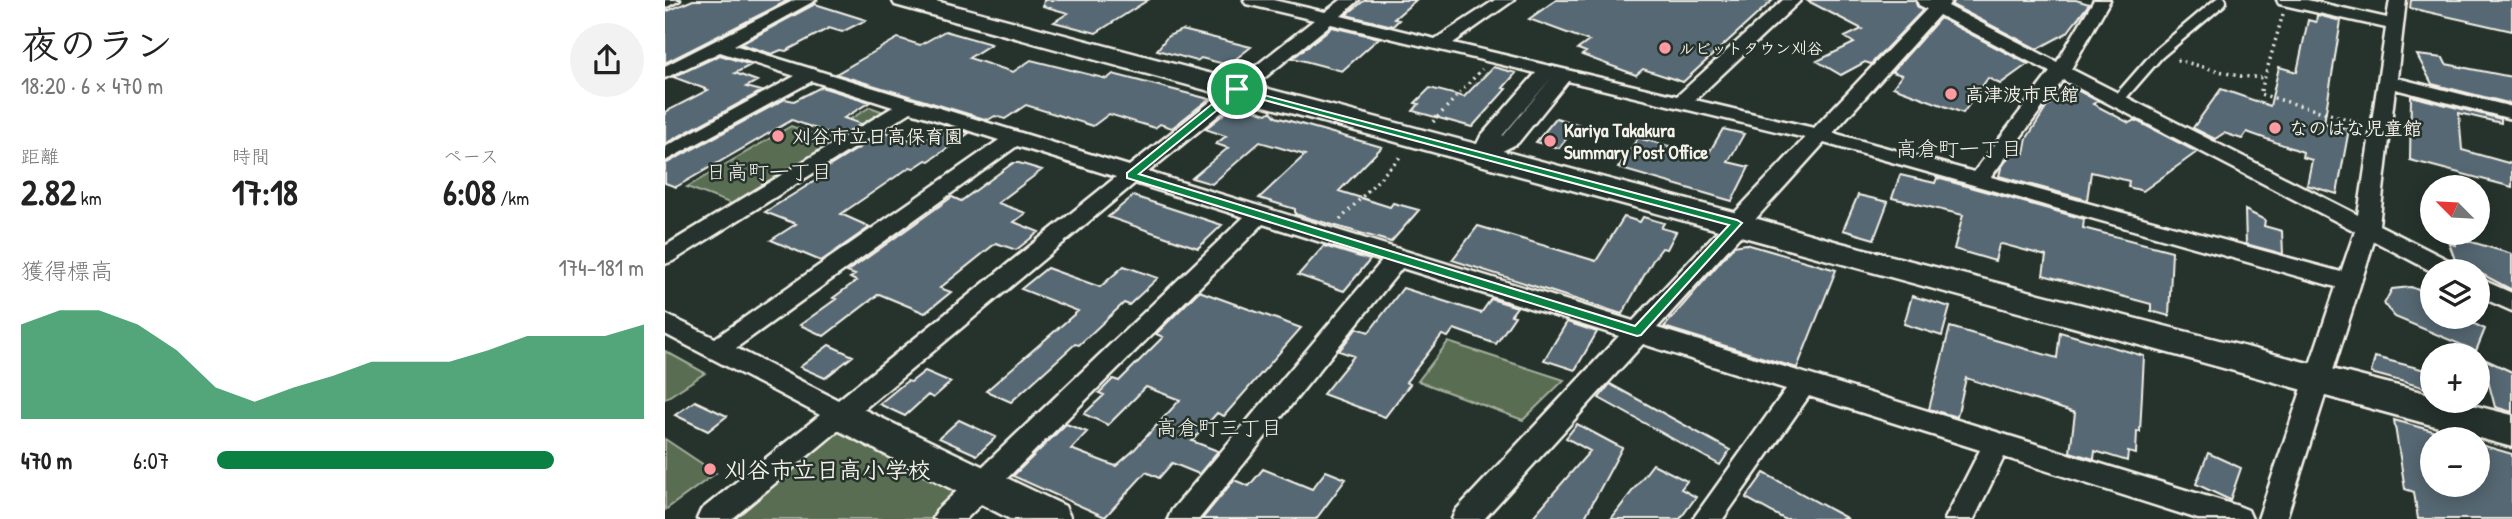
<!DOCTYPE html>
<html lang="ja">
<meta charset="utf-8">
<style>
:root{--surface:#fff;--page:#f2f2f2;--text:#222;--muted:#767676;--accent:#0b8043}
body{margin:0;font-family:"Patrick Hand","Klee One",sans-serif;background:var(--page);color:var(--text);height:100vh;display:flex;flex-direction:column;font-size:26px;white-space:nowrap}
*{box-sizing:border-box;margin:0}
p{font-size:23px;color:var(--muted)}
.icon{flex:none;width:38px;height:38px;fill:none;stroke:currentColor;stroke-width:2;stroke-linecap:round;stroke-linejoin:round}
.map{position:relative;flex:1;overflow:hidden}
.side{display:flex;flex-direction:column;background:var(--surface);width:665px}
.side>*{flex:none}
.needle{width:46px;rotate:294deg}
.controls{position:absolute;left:1755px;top:175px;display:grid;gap:14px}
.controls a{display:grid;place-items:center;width:70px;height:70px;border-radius:50%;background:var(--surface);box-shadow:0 4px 18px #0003;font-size:35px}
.pin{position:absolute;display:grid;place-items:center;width:60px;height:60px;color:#fff;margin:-30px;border:4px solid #fff;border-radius:50%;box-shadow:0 2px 7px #0007}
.round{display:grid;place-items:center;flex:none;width:74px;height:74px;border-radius:37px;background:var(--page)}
.headline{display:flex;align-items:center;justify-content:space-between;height:119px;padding:0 21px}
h1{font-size:38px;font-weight:800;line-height:52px}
.figures{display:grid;grid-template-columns:repeat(3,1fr);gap:10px;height:119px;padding:7px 21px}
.figures div{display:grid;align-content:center}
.figures b{font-size:35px;font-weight:800}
.figures small{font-size:19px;font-weight:400}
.figures p{font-size:19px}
.chart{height:196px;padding:14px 21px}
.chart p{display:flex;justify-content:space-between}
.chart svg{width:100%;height:126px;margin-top:7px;fill:var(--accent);opacity:.7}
ul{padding:0 21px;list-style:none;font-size:23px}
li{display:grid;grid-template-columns:112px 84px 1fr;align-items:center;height:52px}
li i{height:18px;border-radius:9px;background:var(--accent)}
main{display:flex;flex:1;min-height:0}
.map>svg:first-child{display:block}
.green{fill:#586d51;stroke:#a6af9c;stroke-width:2}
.building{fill:#576773;stroke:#f4f1e8;stroke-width:2}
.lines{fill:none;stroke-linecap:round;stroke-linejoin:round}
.lane-casing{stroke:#f4f1e8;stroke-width:15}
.street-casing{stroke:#f4f1e8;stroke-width:5}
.secondary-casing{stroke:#f4f1e8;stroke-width:5}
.path{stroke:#f4f1e8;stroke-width:3.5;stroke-dasharray:2 4.5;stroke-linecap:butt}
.lane{stroke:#26332d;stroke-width:10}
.street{fill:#26332d;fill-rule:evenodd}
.secondary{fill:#26332d;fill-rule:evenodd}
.route{fill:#0b8043;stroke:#fff;stroke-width:2;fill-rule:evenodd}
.poi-dot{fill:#ff9aa2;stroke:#26332d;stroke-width:2.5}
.labels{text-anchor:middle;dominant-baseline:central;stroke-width:5;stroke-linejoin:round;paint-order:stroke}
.far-poi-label{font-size:16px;font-weight:bold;fill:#f4f1e8;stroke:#26332d;text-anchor:start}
.poi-label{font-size:19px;font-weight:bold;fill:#f4f1e8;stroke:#26332d;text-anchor:start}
.neighbourhood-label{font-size:21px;fill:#f4f1e8;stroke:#26332d}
.near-poi-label{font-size:23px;font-weight:bold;fill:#f4f1e8;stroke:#26332d;text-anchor:start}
</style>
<main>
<section class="side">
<div class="headline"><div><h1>夜のラン</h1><p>18:20 · 6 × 470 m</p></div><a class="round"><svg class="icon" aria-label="share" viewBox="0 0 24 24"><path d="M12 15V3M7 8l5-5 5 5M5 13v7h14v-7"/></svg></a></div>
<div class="figures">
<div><p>距離</p><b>2.82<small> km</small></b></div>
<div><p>時間</p><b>17:18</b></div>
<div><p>ペース</p><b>6:08<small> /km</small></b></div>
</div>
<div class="chart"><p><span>獲得標高</span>174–181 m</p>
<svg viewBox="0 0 160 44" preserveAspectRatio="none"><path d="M0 44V11L10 6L20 6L30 11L40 20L50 33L60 38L70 33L80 29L90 24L100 24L110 24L120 20L130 15L140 15L150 15L160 11V44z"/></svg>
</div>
<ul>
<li><b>470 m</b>6:07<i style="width:79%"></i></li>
</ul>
</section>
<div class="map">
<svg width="1847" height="519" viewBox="0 0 1847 519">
<rect width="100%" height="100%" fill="#26332d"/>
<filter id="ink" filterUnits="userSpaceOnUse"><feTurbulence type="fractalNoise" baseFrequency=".0143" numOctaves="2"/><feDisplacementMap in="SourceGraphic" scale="14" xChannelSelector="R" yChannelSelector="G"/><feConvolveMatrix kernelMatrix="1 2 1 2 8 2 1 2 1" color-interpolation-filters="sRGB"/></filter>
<g filter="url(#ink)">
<!-- green -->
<path class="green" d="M205,107L219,112L67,204L22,187L126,126L156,137Z
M783,342L899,380L858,420L753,381Z
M0,351L40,373L0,399Z
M174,430L295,491L266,519H66Z
M0,439L51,473L0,510Z"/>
<!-- building -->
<path class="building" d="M28,0H124L0,63V12Z
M379,0H483L431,33L389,22L403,13L378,6Z
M700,0H751L729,19L734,20L728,26L681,15Z
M891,0H1108L1018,82L978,69L971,75L917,55L921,52L913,49L924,41L864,19Z
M1141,0H1250L1252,6L1258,10L1206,64L1200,62L1176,75L1152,61L1189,43L1180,37L1197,29Z
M1290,0H1411L1424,4L1402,33L1372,49L1287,5Z
M1746,0H1847V31L1745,8Z
M150,4L201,20L177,32L164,28L121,51L116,50L107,54L76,44Z
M1652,15L1676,21L1659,123L1684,129L1672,194L1642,185L1647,160L1637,157L1638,152L1582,132L1577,139L1559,133L1550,139L1528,128L1556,89L1605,106L1614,67L1632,72L1643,20L1651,22Z
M1275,18L1363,64L1335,84L1323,78L1298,113L1228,87L1237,75L1227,72Z
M667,27L714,38L677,71L628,58Z
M517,30L586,47L563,65L536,58L532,61L492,50L503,36Z
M280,31L326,44L304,58L348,72L366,60L442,79L448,74L544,99L507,128L495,124L490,128L444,114L428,126L361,105L340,119L330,116L323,120L171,74L233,38L255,45Z
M55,55L86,65L70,73L92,81L81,87L97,91L0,144V112L43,90L8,77Z
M1752,55L1778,58L1781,64L1847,77V104L1767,84Z
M828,67L851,73L838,88L841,89L807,127L748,111L754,104L750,103L765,88L799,97Z
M156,87L205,102L179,118L196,124L174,137L127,120L11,187L0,183V164L120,99L129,101Z
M1412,90L1433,101L1428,104L1464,123L1470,120L1532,152L1478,191L1463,187L1464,181L1426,172L1422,200L1334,176L1336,168L1348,151L1359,154L1362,138L1383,105Z
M1746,96L1836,119V123L1794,113L1797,150L1847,164V187L1745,160Z
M574,105L602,114L606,111L611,117L717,147L674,191L725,207L728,203L754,210L726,242L630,214V209L594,198L640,155L595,142L547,184L527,178L563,148L551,144L561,136L540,129L569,106Z
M891,118L913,124L894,148L871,142Z
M281,126L304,133L264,161L261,160L249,168L245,167L176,214L205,227L156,261L106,240L131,224L100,212L161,174L155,172L220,132L255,143Z
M1058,129L1079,134L1063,162L1084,167L1067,201L953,168L973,138L1042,156Z
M348,163H354L377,170L333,203L361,213L349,222L374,232L351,250L331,243L275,288L286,292L260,313L214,294L159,336L135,325L171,299L168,298L191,281L185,278L190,275L182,272L287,197L296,201Z
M1235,175L1270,183L1272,178L1419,219L1418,228L1507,251L1504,316L1486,311V304L1378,275L1381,256L1337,244L1334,245L1330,261L1289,249L1298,215L1227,198Z
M1193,195L1223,202L1209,239L1178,230Z
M468,196L557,225L533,248L443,217Z
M1580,210L1600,220L1599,226L1617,231L1618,254L1581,244Z
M959,217L975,222L978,217L999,223L996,228L1011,232L1002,249L997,248L988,260L957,314L787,260L813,226L931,261Z
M1790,237L1847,254V290L1790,260L1784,243L1790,245Z
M1081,244L1171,270L1132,368L999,327L1069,246Z
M659,246L705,260L679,291L633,275Z
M459,266L493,278L464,305L459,303L414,345L410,344L346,402L321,391L413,311L356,289L382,268L435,287Z
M1746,287L1768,296V317H1795L1820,329L1811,351L1730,317L1719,304L1727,289Z
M738,288L816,313L826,299L852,307L846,315L850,316L831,344L789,329L783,337L777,335L741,382L745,384L720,417L658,394L689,356L674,351L692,328L704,332Z
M534,291L636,328L559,416L552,413L527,441L553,451L534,474L507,463L494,478L481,472L440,517L348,476L401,424L422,432L406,449L445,464L451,466L468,451L515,400L481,387L443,425L419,414L439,395L434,393L448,379L454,381L498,337L491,334Z
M1247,296L1285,307L1277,336L1239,324Z
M902,322L932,332L910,370L879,360Z
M1285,327L1392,358L1395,332L1479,356L1475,432L1472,431L1471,454L1463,452L1462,461L1430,451L1429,459L1405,452L1410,413L1301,378L1292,417L1264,409Z
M164,345L188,356L160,378L135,367Z
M1710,357L1768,372V390L1706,373Z
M1817,358L1847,372V412L1830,407Z
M260,371L286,382L268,398L263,395L240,416L214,404L242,381L246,382Z
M945,384L1065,450L1055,465L934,398Z
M30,401L62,416L43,431L10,415Z
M294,420L331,437L312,455L274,438Z
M1729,420L1768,431V485H1813V444L1847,454V519H1753L1749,492L1740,489Z
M912,424L957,448L919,519H866L925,451L901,438Z
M1543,453L1576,468L1565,500L1531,484Z
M988,464L1022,481L1016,489L1031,497L1015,519H946Z
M598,469L647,489L661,471L681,479L651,519H537L569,480L584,486Z
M1099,473L1183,519H1119L1081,498Z"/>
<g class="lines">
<!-- lane casing -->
<g class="lane-casing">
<path id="lane" d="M1452,101L1493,54L1556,1"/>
</g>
<!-- street casing -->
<g class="street-casing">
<path id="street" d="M0,0H15L0,8Z
M130,0H151L69,45L464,166L649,20L581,4L579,0H608L660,12L676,0H694L676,16L770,39L830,0H849L788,43L1012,96L1118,0H1136L1030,100L1149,128L1262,9L1254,5L1252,0H1287L1283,6L1392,62L1429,0H1445L1406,69L1693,215L1721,28L1614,4L1612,0H1642L1722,18L1725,0H1741L1732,78L1847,107V119L1730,89L1714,225L1793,265L1797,271L1768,272L1709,241L1621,519H1593L1671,287L1159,143L992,328L1573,506L1583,510L1587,519H1533L1339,457L1309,519H1280L1315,450L1144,396L1058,519H1028L1121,389L978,344L819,519H787L791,510L954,336L737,268L534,519H503L507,510L717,261L598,224L301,519H268L272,510L579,217L470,183L67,519H32L36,510L155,415L0,334V314L50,338L334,140L246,112L8,261L0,264V246L228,107L147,81L0,161V147L130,76L55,52L0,78V66ZM1274,15L1385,72L1309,172L1168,133ZM666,24L871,73L816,136L806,156L809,160L816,162L853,143L903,81L1140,138L968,321L483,172ZM887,77L839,135L837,136ZM1398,80L1690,231L1676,272L1326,177ZM352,146L451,177L173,400L71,348Z
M1813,278L1847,293V311L1813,296Z"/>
</g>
<!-- secondary casing -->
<g class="secondary-casing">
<path id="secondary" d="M227,0H267L1072,213L1176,243L1768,395V401H1791L1847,415V447L230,5Z
M177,399L400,506L406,519H345L163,425L158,414L163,403Z"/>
</g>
<!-- path -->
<path class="path" d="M1618,14L1595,94L1696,123
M1512,60L1573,76L1600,78
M768,122L817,69
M675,220L737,155"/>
<!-- lane -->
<use href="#lane" class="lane"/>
<!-- street -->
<use href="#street" class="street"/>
<!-- secondary -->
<use href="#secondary" class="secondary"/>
</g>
</g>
<!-- route -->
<path class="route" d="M568,87L1072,220L1077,223L976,335L972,336L462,178V173ZM573,93L1064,225L970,326L474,174Z"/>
<!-- markers -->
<g class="poi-dot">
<circle cx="1000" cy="48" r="7"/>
<circle cx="1286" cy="94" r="7"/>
<circle cx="1610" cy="128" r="7"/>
<circle cx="113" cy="136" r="7"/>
<circle cx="885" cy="141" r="7"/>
<circle cx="45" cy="469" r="7"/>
</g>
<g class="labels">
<!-- far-poi labels -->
<g class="far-poi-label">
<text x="1014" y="48">ルビットタウン刈谷</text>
</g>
<!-- poi labels -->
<g class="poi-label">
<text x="1300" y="94">高津波市民館</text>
<text x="1624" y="128">なのはな児童館</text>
<text x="899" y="130">Kariya Takakura<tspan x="899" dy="22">Summary Post Office</tspan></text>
<text x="127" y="136">刈谷市立日高保育園</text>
</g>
<!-- neighbourhood labels -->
<g class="neighbourhood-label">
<text x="1294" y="148">高倉町一丁目</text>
<text x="104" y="171">日高町一丁目</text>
<text x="554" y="427">高倉町三丁目</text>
</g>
<!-- near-poi labels -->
<g class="near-poi-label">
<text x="59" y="469">刈谷市立日高小学校</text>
</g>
</g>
</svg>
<div class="controls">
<a><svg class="needle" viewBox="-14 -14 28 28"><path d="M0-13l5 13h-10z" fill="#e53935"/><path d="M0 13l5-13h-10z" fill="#767676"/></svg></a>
<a><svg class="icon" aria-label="layers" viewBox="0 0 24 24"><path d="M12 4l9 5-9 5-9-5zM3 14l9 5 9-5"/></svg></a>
<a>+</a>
<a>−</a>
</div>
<div class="pin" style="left:572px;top:89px;background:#1e9e55"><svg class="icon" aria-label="arrive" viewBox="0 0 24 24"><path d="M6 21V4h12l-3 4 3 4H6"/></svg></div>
</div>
</main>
